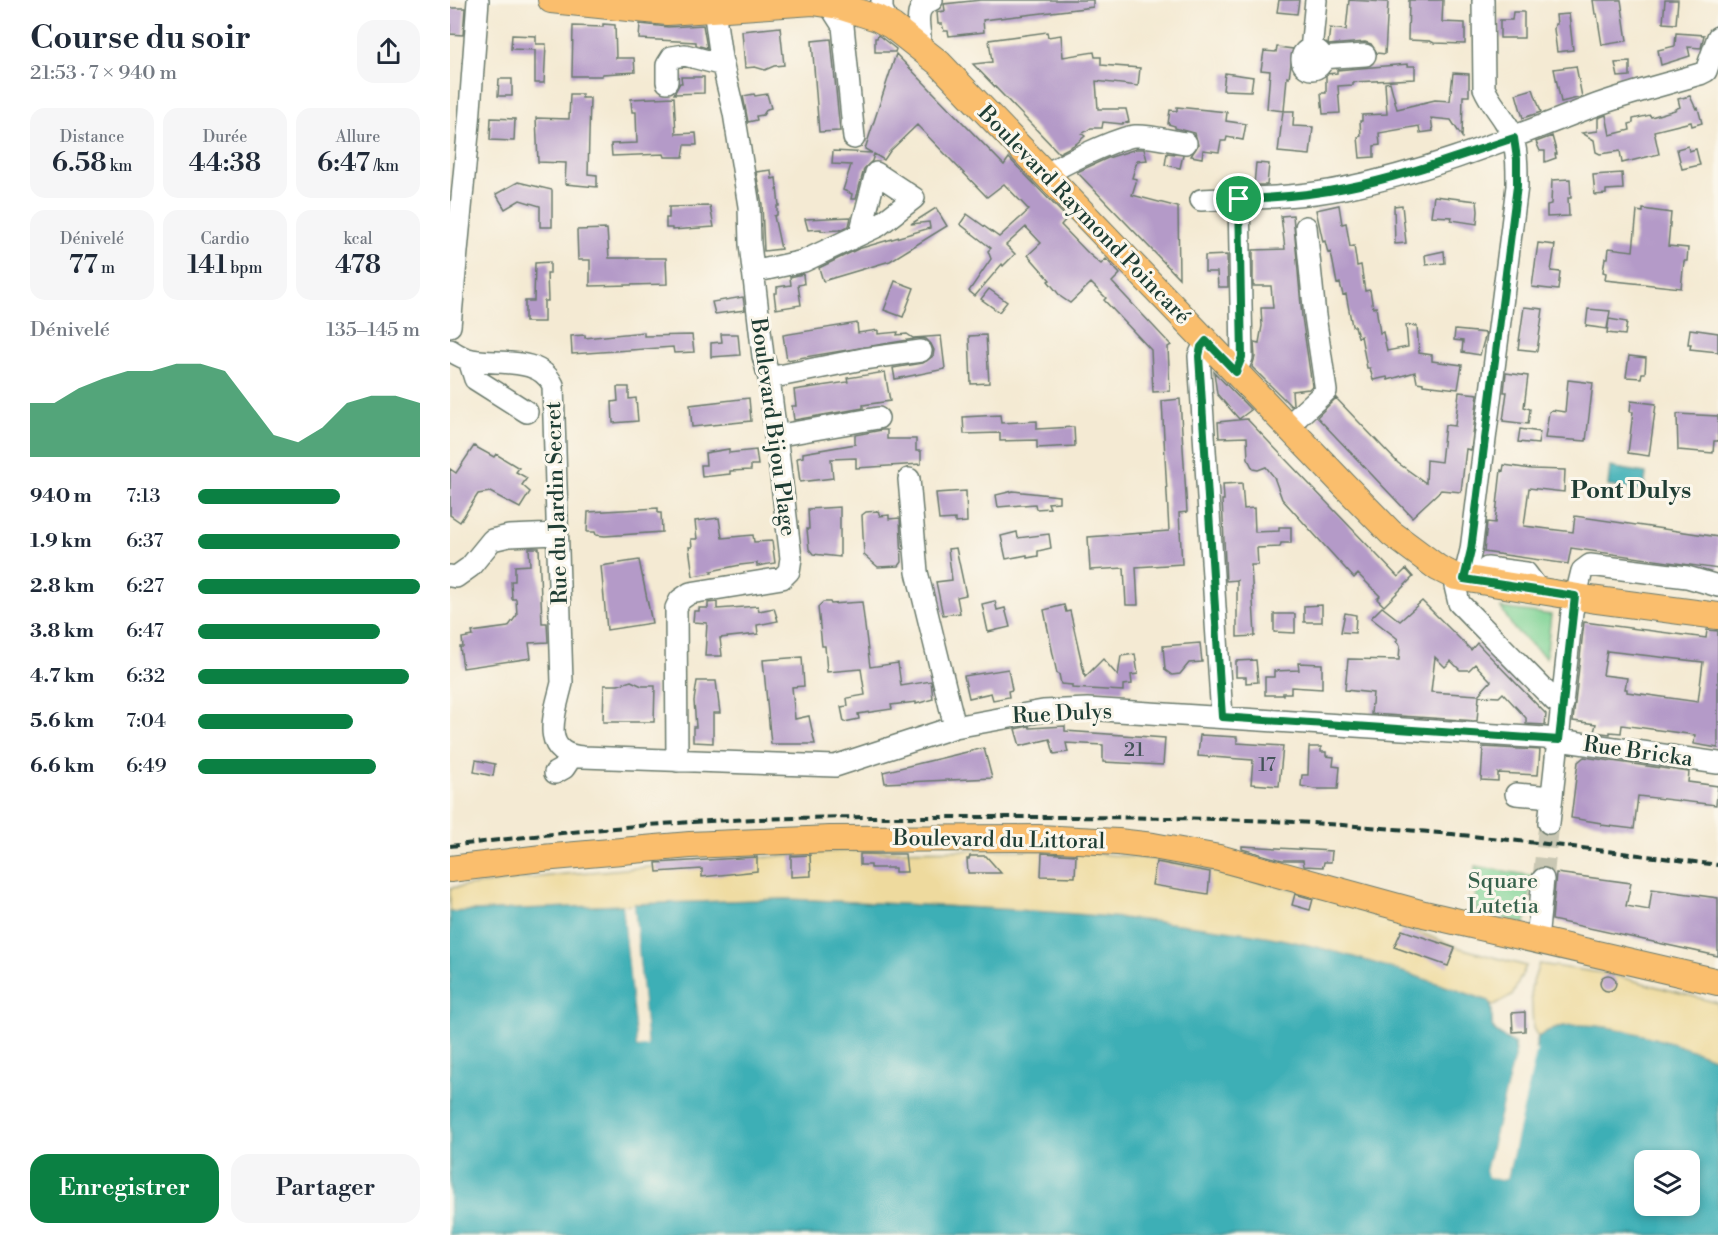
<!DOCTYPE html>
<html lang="fr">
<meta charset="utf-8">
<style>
:root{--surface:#fff;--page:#f6f6f7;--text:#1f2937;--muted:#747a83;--accent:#0b8043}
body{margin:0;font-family:"Libre Bodoni",serif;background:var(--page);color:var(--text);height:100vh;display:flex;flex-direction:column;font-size:22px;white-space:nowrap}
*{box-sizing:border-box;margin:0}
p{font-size:20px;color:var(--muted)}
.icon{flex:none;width:33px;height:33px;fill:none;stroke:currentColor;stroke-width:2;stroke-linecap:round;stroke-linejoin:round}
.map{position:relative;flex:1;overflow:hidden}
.side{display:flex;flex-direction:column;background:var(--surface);width:450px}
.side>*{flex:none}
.controls{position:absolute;left:1184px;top:1150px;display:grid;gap:12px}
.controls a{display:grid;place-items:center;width:66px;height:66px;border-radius:12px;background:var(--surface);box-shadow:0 3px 9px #0003;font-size:30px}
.pin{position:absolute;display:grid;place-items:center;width:51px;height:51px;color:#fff;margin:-26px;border:3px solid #fff;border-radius:50%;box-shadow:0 2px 6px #0007}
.round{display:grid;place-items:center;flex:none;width:63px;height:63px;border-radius:18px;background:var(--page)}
.head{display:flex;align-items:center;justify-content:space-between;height:102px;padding:0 30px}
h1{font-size:33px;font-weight:600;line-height:45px}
.stats{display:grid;grid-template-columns:repeat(3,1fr);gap:9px;height:102px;padding:6px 30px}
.stats div{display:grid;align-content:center;border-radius:15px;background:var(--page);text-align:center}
.stats b{font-size:26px;font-weight:600}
.stats small{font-size:16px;font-weight:400}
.stats p{font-size:16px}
.chart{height:168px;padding:12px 30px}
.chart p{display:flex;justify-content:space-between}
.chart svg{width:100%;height:108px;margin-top:6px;fill:var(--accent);opacity:.7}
.cta{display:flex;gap:12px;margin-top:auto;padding:12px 30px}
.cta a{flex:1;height:69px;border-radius:18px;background:var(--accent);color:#fff;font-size:24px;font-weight:600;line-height:69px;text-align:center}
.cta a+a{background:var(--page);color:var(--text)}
ul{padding:0 30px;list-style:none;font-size:20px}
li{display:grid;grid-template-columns:96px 72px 1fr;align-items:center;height:45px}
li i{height:15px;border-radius:8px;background:var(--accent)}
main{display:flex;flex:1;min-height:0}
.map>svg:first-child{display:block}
.green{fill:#80d395;stroke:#508864;stroke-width:1.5}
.sand{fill:#eeda9e;stroke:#868c69;stroke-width:1.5}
.water{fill:#3eafb6;stroke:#2e7675;stroke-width:1.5;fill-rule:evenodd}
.pier{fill:#f4ead3}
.building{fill:#b49ac8;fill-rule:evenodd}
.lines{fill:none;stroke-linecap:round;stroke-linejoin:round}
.minor-tunnel{stroke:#c9c7b3;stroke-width:21;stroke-dasharray:21 10;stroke-linecap:butt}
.minor-casing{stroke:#6a7a6c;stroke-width:24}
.major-casing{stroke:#6a7a6c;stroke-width:28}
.minor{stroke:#fff;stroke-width:21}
.major{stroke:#fabe6d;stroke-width:26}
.rail{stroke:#1f3d34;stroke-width:4;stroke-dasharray:9 4.5;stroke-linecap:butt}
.route-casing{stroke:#fff;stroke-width:12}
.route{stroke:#0b8043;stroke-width:8}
.labels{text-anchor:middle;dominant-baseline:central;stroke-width:6;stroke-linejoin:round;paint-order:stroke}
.number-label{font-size:20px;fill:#445459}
.street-label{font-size:22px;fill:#1f3d34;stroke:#fbf7ec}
.park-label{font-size:22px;fill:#37624c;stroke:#fbf7ec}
.neighbourhood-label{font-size:24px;font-weight:bold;fill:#1f3d34;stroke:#fbf7ec}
</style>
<main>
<section class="side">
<div class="head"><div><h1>Course du soir</h1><p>21:53 · 7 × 940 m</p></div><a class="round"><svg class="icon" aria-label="share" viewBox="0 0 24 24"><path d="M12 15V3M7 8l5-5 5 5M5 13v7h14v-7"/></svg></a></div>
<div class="stats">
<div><p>Distance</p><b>6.58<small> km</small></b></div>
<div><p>Durée</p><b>44:38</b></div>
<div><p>Allure</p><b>6:47<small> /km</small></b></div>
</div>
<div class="stats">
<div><p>Dénivelé</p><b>77<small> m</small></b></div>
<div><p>Cardio</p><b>141<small> bpm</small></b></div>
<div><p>kcal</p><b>478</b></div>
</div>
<div class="chart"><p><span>Dénivelé</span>135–145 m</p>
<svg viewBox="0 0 160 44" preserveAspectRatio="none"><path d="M0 44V22L10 22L20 16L30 12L40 9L50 9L60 6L70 6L80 9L90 22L100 35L110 38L120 32L130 22L140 19L150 19L160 22V44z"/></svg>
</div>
<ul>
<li><b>940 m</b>7:13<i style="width:64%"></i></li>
<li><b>1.9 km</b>6:37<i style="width:91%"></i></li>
<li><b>2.8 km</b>6:27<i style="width:100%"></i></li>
<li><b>3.8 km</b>6:47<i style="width:82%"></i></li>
<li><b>4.7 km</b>6:32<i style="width:95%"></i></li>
<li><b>5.6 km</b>7:04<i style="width:70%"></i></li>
<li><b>6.6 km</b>6:49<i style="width:80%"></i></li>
</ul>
<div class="cta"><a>Enregistrer</a><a>Partager</a></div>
</section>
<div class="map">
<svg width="1268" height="1235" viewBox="0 0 1268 1235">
<rect width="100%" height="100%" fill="#fbf7ec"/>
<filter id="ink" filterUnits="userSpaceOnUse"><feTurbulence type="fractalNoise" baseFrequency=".0167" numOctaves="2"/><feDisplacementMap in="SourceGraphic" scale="12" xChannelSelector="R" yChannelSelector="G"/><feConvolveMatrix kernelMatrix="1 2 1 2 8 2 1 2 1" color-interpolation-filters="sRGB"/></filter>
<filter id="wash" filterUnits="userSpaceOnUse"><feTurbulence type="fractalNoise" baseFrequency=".008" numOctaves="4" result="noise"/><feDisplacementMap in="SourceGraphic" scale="24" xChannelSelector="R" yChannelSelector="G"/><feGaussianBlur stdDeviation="1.35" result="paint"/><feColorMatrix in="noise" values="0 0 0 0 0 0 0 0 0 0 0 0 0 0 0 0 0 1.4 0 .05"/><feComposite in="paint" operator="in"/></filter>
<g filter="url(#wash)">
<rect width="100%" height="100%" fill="#f4ead3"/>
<!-- green -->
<path class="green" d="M1051,608L1101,615L1096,658L1064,629Z
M1025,866L1083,876L1075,924L1026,911Z"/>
<!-- sand -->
<path class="sand" d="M584,850L621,851L713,860L851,891L884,900L1010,948L1076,966L1062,996L1042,1006L1039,1001L906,959L854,945L729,925L649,917L493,906L336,899L0,912V888L116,874L391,851Z
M1089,964L1159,974L1268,1003V1060L1253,1054C1215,1044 1147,1020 1109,1027C1101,1028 1095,1033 1088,1037L1083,1028L1081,988Z"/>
<!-- water -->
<path class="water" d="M1160,467L1196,473L1194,491L1158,486Z
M336,899C492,906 649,910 803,934C884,947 963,975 1039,1001C1045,1010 1039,1021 1044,1030C1048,1036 1059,1039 1064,1044L1066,1052L1036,1171L1039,1177L1050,1180L1057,1179L1088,1037C1095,1033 1101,1028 1109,1027C1151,1018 1229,1044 1268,1060V1235H0V912L173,905L187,1047L197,1045L184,904ZM1194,1161H1239V1206H1194Z"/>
<!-- pier -->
<path class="pier" d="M176,904L189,1043H194L181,904H184L197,1046L187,1047L173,905Z
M1087,1049L1057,1179L1050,1180L1038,1177L1036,1171L1066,1052H1069L1039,1171L1041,1175L1050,1177L1055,1176L1084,1050Z"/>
<g id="blocks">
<!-- building -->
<path class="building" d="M531,0H643V7L533,20L534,32L499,36L498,31H494L492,24H488L487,12L495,11L494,4Z
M829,0H849L847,14L827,12Z
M899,0L938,2L935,54L927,53L921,44L915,42L878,45L880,28L896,30Z
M959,0H993L992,22L1015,23V44L984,43L980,41L958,40Z
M1143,0H1171L1177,41L1152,45L1147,14H1145Z
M1215,0H1228L1226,24L1213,23Z
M0,8H15L13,35L0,34Z
M1063,12H1074V38H1050V20H1062Z
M1119,14L1123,50L1107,52L1104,29L1105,24H1107L1106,15Z
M153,24L165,25L166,58H184L185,72L152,74V76H122L123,26L153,27Z
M190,24L218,27L253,25L257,48L246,45V42L189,39Z
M330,27L334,65L324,66L315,70L305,67L295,68L292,31Z
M597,32L598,37L611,35L613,57L644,52L645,57H651V65L690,68L688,86L646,81L648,109H676L679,122L672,124L653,122L652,128H641L632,134L635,136L626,144L609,153L523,64L542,62L539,40Z
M1226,33L1254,35L1251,48L1238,47L1240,56L1211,65L1208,50L1225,46Z
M62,35L86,36V44H96L94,83H85V50L61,49Z
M428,35L446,49L445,52H425V38H427Z
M381,39L390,131L369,132L362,41Z
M827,47L843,49L839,78L837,77L834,111L817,109L820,71L811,70L814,51L826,52Z
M446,54L554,165L559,158L617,218L611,225L639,254L651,264L656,259L670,274L662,282L721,345L718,347L720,391L703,392L701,350L654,300L656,298L641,283L620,303L611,297L598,281L600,280L578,255L591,243L576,227L556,245L565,254L553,266L552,264L525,296L519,291L541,259L538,251L541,248L510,224L517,214L549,237L579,210L554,184L537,197L467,125L440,151L434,160L424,154L422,161L414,169L406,199H401L402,194L393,190L401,165L382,164L383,151L422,153L415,149Z
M1180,62V76L1168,77L1165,63Z
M958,64V66H965V79L903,82V85L888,86L890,113L873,114L871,93H876V74L887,73V70Z
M1126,66L1132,97L1111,102L1104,69Z
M775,73L803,77L801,91L773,90Z
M1003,73L1019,74V96H1013L1012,137L1001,120L981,118L983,131L970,133L969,126L929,133L930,145L924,146V157L910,158L908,137L911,136L910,121H912V115L937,114L935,83L940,82L947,109L985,100L1000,101Z
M231,77H254V93L224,94L230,83H232Z
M49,79H62V96H48Z
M1083,89L1091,112L1073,118L1066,94Z
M120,94H132V98H140L138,174L147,175V187L115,184L116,163L88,162L86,118L119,119Z
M304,94L305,96L317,94L321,108L317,109L313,115L306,116L307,120L298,122L293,96Z
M1240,96L1246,109L1248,108L1252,123L1242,126L1241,122L1204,131L1209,154L1172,163L1170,151L1150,154L1146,152L1144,140L1132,133L1148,131V118L1156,115L1160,135L1180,130L1179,124L1183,123V119L1200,115L1201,117L1225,110V109L1230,107L1228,99Z
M224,97L226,134L246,133L247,145H235L233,157H215L214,154L162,156L161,144L187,143L186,112H182L181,99Z
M727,107L777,112L776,121L796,124L793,140L777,137L776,141H771L769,152L753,150L752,158L741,156L748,145L745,133L725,128V126L718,124L720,110L727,111Z
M833,111H844L843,126L863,127L860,155L828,152Z
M41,118L65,119L64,141L40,140Z
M1102,136L1107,154H1105L1106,158L1095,162V151H1090L1086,142Z
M1238,146L1239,151L1246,149L1250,165L1232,169L1227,149Z
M686,149H694L697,160L687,161L682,178L687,179L682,195L728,207L729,278L627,172L658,158Z
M717,153L733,155L730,168L715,165Z
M806,163L819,164L817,185H804Z
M321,170L322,179L326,178L329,206H327V215L324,216L331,249L314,251L312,204L306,172Z
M1172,173L1173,189L1156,190V194L1145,195L1143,175Z
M1120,179L1121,198H1118L1119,216L1097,217V205L1101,204L1102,180Z
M68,182L102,190V227H90V206L70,200L55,209L46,194Z
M984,196L1027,201L1028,211L1027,224L1001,220L1002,217L981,216Z
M889,205L892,224L896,223L900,247L904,246L907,266L911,265L915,291L920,290L923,308L926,307L930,333L933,332L937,351L958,347L956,325L967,326L969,353L982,355V361L1012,365L1008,389L973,385V383L967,382L965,372L938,380L937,377L923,380L920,368H917L911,336L908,337L905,326H902L896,294L893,295L890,283L887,284L881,252L878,253L875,241L873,242L866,210Z
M952,205L956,243L945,244L944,206Z
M260,206L264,227L222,230V228H216V218H219V207Z
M486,208L497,226L440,261L373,281L369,268L408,249L480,228L479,222L461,224Z
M1193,209L1221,213L1218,246L1238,248L1237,261H1234L1231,288L1155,280L1156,273L1153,272L1155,258H1158L1159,248L1183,251L1187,211L1193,212Z
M843,215L852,317L862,386L859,389L842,391L843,404L841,406L802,367L805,357L804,342L809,343L812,326L811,308H823L821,286H803V250L835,249L831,216Z
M401,217L399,226L390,230L371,231V229L358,230L355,219Z
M157,229L159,258H216L217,284L140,286V260H128L127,230Z
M1088,243L1105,245L1101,271L1110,272L1108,290L1082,287Z
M994,251L995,263L976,265L975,255Z
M777,255L778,287H768L767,272H755V256Z
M100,262V273H97L98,301H94V322H75V301H84L85,263Z
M353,274L354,284L348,285L351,305L326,309L324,293H327V287L341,285L340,277Z
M445,281L464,288L453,317L434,310Z
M539,289L557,302L549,312L531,299Z
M293,297L295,310L265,314L262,302Z
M1074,307L1093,309L1087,351L1068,349Z
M1138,309L1160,311L1157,329L1136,326Z
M1159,319L1177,322L1175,335L1157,333Z
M407,323L408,333L428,330V334L448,332L447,335L457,334L463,338L491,336L495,369L445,379L443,368L473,363L483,356L484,350L481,344L476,339L470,338L337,360L333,335Z
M1240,329L1268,333V352L1240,349L1241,344H1238Z
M1005,330L1036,333L1030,355L1012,352L1013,341L1004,340Z
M194,332V336L242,335L244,352L224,353L223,347L122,354L121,336L135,335V338Z
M271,334H288L290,355L261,357V343L272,342Z
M536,335L539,383L521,384L519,336Z
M1179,356L1196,358L1195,373H1192L1191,378L1176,377Z
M435,372L440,401L413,405V408L344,420L342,406H346L344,390L398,382L397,378Z
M764,372L801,410L789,419L767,394Z
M1056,373L1078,376L1074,407L1080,409L1078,424L1053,421L1057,392H1054Z
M1118,380L1143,383L1136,441L1095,438L1099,412L1102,410L1115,412Z
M167,387H179V399L186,398L188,421L163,423L162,402L168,401Z
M1009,392L1028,394L1021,450L1016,449L1011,492L991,490L962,517L867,417L886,398L948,463L976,483L977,460L991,462L995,425L1005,426Z
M299,398L301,421L242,427L240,405Z
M730,399L737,512L729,513L732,564L686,567L688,605H676L674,568L640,570L638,537L719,531L712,401Z
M1181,401L1206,404L1199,456L1178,453L1183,412H1180Z
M1227,414L1268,416V441H1264L1263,453L1228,450Z
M550,415L551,423L587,421V429L624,427L625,446L587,448V440L550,441V433L514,434L513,417Z
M797,419L948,577L956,569L963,577L934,606L927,599L930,596L908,574L904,578L832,499L824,477L816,467L808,470L803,469L798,459L797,437L769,438L768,422Z
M1070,429L1090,432L1088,444L1068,442Z
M432,430H437V439H466V451H471V464L406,468V458L381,459L383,478L350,482L347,458L353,457V453L405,444V435Z
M24,446L44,457L46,454L69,468L66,472L77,478L72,485L80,492L70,508L40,492L28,494L10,522L0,515V469L6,473Z
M279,449V453L306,450L308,465H301V470L280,471V474L252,477L251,465H256L255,453Z
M1054,465L1081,469L1115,470L1114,492L1079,488L1074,526L1123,532L1125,516L1268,537V569L1121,548L1118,564L1034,552L1037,522L1045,523L1051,470L1053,471Z
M792,483L794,509L804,508L805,532L829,531V527H841V543H831L830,547L807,548L808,565H801L805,636L787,637V580L776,581L772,500H774L773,484Z
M516,491L517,522L505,523V519L489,520L486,493Z
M563,491L609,496V502L598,503L600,508L586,509L585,504L548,507L546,495Z
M390,507V557L363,554L359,549L357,529H359L358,509Z
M208,508V513H211L212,532L155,536L146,535L145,532H137L138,512Z
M428,511L430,516L439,515V519L450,518L452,562L449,566L428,567L414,555L412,515L416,512Z
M269,518L272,538L303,535L304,542L322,541L325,563L307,566V563L290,565L261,571L262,573L243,576L239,547H242L241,539H247L245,521Z
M567,532L568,538L599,534L601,548L588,551V556L577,558V555L556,559L551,536Z
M79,548H89L92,623H97L98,642L79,643L81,658L13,668L10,647H13L12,638L23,636L22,632L58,627L67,615L66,599H62L61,581H65V566L80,565Z
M506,548L516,595L507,597L510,613L493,615L486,582L502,580L498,549Z
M189,560L202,623L157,630L151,566Z
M545,601L547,610L555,608L560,627L538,632L532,604Z
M972,601L1021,650L1027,643L1096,714L1095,725L1076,724V718L1053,693L1049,697L1029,696L1027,721L921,714L923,693L895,690L898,659L949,660L950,645L946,641L948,639L921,618L932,607L950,621ZM985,657L995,667L1001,661L1010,670H1019L1025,664L1041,681L1028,695L981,692Z
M267,602V609L308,606L309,611L324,608L328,621L307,625L308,634L270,638L272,656H255L257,623L243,622L244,611H249V608H258V603Z
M373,602H380L381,604L412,602L420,667L448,663L451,686L481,681L483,699L466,704V702L441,705L442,709L408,714L409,719L394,722L391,707L398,706L397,698L415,695L411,669L377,672L375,646H372L368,607Z
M614,605L616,612L620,611L635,677L653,659L668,676L671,656L685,654L688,674L681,675L682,684L673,685V691L622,688V685L611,684L609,674H607L594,610Z
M872,605V622H854V606Z
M895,613L906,615L905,633L891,632Z
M824,614H845V633L824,632Z
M1134,622L1256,638L1257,630L1268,631V748L1244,744L1245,735L1172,725L1171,733L1160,732V734L1144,732L1146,724L1123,721ZM1157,651L1253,662L1248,702L1177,692V689H1175L1177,678L1153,675Z
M750,643L752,662L739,663L730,674L722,675L715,670L713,646Z
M352,657L354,686L342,687L345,719L359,716L365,744H321L313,660Z
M806,660L808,682L796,683V677H786V661Z
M848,663L872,664V689L841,687V693H833V695H815V677H824V671L849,670Z
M558,669L562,690L558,691L559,697L543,700L541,693L519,698L514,676Z
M181,681L192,686H205L204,722H153L154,685H168Z
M247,681H266L270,713H263V743L243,742V727H246L244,701Z
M579,726L580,728L615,726V731L715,738L713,765L653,762V745L616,743L618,752L604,754L600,739L570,746L565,729Z
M750,735L787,737V743L833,746L829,786L801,784L803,760L748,756Z
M859,747H871V752H876V756L884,757L883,766L890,767L888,789H864L851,786L852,775H858Z
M1033,747L1090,750L1088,775L1048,773V781L1031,780Z
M534,748L542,778L435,783L433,772Z
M1134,757L1239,772L1238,782L1268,786L1266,805L1188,796L1184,829L1151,825V823L1121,818L1128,762Z
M26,760L45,764L43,776L24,772Z
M792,846L882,851L881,862H874L873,867L854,866L853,860H832L792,849Z
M592,853L626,855L625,877L591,876Z
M410,854H455L457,872H445V868H421V865H410Z
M360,855L361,876L341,877V856Z
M520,856H536L551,873H518L517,859H519Z
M307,857V871L252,877V869L207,872L206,863Z
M706,862L760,872L758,894L702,885Z
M1106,873L1181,883L1176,906L1199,910L1202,889L1268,898V956L1102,920Z
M845,894L863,899L860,910L842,905Z
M952,930L1005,948L998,966L944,947Z
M1150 983a8 8 0 1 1 16 0a8 8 0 1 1-16 0Z
M1075,1012V1031L1063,1032L1062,1013Z"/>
</g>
</g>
<g filter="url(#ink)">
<use href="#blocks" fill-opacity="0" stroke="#6a7a6c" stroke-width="1.5"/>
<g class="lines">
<!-- minor-tunnel -->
<path class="minor-tunnel" d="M1093,879L1099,823"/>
<!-- minor casing -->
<g class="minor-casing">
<path id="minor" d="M432,0V9L438,24
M379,4L393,26L404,138
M470,36C468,21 465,6 482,0
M852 59a10 10 0 1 1 20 0a10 10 0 1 1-20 0Z
M861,50L866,0
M871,58L915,55
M217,82V65L222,57L235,55L273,65
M596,175C610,165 669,137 685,136C701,135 720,141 736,143
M751,200C799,198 848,198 895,188C980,171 1060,138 1141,107C1176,94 1213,85 1250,74L1256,71L1268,37
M303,272L354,261L428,226L464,198L426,173L410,234
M0,326L19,123L28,0
M756,341L749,356L772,717
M0,350C6,354 14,359 22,360C49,365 89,356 103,385L112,683C105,713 88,754 133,757L385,766L505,727L593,711L637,709L1095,738L1268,763
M19,360L25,379L77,412
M786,372L792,357L789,199
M319,378L413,359L471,351
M838,426L876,391L865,316L856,227
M325,436L428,418
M459,479L467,572L505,727
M1037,568L1076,573L1088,589
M0,576L6,577L20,567L42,540L59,536L107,534
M1006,577L1005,586L1009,603L1105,701L1113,704
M1014,579L1021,550L1067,186C1067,163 1068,140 1054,120C1047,109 1039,100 1034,88L1033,0
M227,761L226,608L230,600L240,593L332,578L339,571L341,558L319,378L313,356L300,244L299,206L284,113L271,58L264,9
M105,773L114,768L122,756
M1066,794L1102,797
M1099,823L1122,612L1132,571L1140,565L1237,577L1268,586
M1087,940L1093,879"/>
</g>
<!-- major casing -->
<g class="major-casing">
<path id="major" d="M101,0L217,12L363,2L389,6L427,18L442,26L489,63L896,487L941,533L988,568L1006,577L1140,599L1268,616
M0,869L92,858L240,845L380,839L588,838L668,842L703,846L769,858L974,914L1268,982"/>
</g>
<!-- minor -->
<use href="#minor" class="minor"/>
<!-- major -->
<use href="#major" class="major"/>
<!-- rail -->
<path class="rail" d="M0,846C80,836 161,827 242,822C342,816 442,817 542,817C635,817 729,817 823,821C972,828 1120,846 1268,865"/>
</g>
</g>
<g class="lines" filter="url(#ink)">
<!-- route casing -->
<g class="route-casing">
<path id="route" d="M1064,138L1067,159V186L1021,550L1014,579L1125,596L1109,740L772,717L749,356L751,347L756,341L786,372L792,357L789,199C824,198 861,195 895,188C953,177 1008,156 1064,138Z"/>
</g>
<!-- route -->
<use href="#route" class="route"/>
</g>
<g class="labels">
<!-- number labels -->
<g class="number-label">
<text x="684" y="750">21</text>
<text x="817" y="765">17</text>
</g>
<!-- street labels -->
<g class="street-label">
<text transform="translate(634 215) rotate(46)">Boulevard Raymond Poincaré</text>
<text transform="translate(323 427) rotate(82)">Boulevard Bijou Plage</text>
<text transform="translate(107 503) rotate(-92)">Rue du Jardin Secret</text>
<text transform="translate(612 714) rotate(-3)">Rue Dulys</text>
<text transform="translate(1188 752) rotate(8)">Rue Bricka</text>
<text transform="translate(549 840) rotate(1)">Boulevard du Littoral</text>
</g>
<!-- park labels -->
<g class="park-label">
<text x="1053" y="881">Square<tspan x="1053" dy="25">Lutetia</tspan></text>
</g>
<!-- neighbourhood labels -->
<g class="neighbourhood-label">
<text x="1181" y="491">Pont Dulys</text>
</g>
</g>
</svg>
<div class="controls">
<a><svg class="icon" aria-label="layers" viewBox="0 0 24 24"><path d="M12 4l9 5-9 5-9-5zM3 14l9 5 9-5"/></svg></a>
</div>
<div class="pin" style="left:789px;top:199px;background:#1e9e55"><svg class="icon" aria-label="arrive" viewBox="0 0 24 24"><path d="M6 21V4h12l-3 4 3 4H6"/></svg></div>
</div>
</main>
